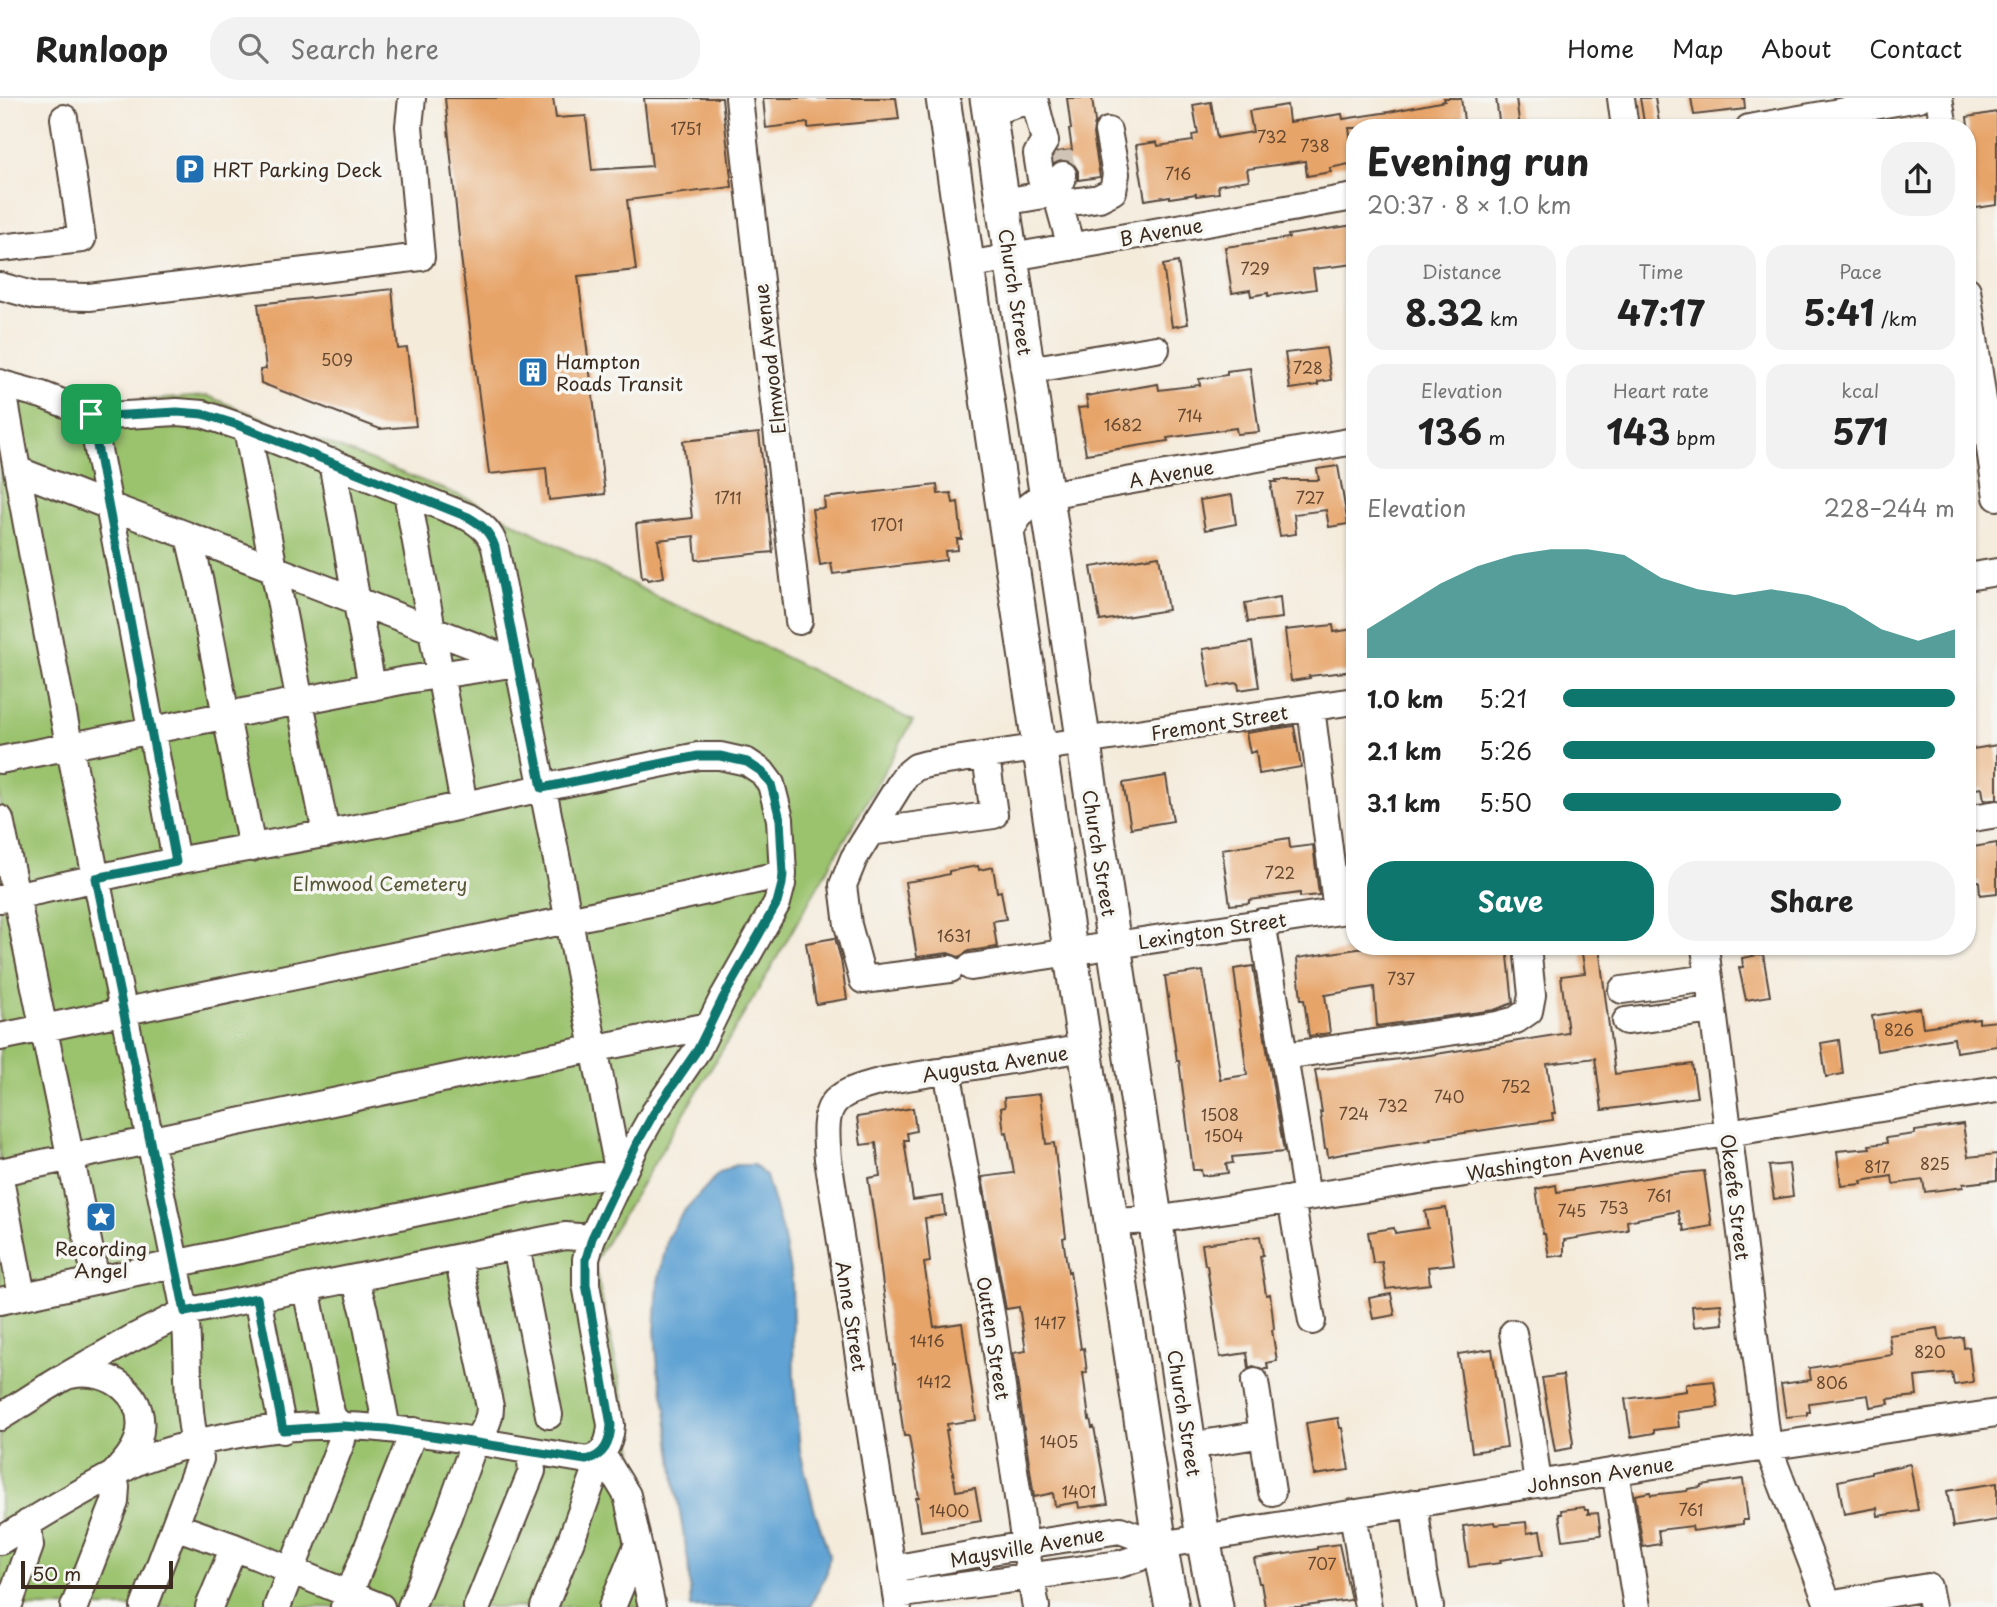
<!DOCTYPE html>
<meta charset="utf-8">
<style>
:root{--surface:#fff;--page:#f2f2f2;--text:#222;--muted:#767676;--line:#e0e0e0;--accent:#0f766e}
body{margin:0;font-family:"Playpen Sans",sans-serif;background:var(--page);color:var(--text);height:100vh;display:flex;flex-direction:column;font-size:26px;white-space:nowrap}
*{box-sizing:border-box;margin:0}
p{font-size:23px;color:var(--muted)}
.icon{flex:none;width:38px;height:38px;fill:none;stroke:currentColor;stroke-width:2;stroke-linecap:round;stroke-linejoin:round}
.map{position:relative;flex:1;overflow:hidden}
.panel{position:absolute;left:1346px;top:21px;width:630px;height:836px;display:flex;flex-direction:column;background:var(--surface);border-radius:28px;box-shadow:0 2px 5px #0004}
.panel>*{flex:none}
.scale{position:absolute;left:21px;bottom:18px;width:152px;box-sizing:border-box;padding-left:7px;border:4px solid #3b2a1e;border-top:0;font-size:19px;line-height:24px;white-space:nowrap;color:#3b2a1e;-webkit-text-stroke:5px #f6f6f2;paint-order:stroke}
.pin{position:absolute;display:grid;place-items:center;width:60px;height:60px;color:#fff;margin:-30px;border-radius:14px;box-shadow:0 4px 10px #0006}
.round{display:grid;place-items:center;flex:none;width:74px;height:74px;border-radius:28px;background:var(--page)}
.headline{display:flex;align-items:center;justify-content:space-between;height:119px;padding:0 21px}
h1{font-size:38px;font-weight:700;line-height:52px}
.metrics{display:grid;grid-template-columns:repeat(3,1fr);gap:10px;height:119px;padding:7px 21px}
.metrics div{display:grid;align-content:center;border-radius:18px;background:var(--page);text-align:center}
.metrics b{font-size:35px;font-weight:700}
.metrics small{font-size:19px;font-weight:400}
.metrics p{font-size:19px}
.chart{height:196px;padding:14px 21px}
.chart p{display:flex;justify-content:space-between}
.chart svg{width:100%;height:126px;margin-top:7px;fill:var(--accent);opacity:.7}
.cta{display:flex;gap:14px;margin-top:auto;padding:14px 21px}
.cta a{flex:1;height:80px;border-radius:28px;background:var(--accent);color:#fff;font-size:28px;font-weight:700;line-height:80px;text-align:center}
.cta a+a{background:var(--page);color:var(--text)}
ul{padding:0 21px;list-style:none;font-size:23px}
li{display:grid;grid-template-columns:112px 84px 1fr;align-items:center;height:52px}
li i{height:18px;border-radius:9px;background:var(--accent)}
header{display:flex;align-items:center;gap:42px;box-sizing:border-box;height:98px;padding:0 35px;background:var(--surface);border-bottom:2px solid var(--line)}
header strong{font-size:33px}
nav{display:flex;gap:38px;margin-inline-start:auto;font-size:24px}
.search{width:490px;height:63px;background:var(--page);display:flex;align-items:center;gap:18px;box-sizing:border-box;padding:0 24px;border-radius:28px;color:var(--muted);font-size:26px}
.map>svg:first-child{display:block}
.green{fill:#9bc36e;stroke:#6b7646;stroke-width:2}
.water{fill:#5ea2d3;stroke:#4c6678;stroke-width:2}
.building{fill:#e7a469}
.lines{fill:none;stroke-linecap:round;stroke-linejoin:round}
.minor-tunnel{stroke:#cfc4b5;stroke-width:26;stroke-dasharray:26 13;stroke-linecap:butt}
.minor-casing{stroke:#57473a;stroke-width:30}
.major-casing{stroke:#57473a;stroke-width:37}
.minor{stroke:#fff;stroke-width:26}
.major{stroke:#fff;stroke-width:33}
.route-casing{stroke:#fff;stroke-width:14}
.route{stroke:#0f766e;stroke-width:9}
.labels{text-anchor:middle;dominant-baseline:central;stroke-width:7;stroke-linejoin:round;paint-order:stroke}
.number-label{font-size:16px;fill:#664831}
.poi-label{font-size:19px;fill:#3b2a1e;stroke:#f6f6f2;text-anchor:start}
.street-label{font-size:19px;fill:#3b2a1e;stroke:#f6f6f2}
.park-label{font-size:19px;fill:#585836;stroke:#f6f6f2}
</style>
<header>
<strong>Runloop</strong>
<div class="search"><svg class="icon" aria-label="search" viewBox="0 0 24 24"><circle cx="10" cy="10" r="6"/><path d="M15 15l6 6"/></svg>Search here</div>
<nav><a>Home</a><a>Map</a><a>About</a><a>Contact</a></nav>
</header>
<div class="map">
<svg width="1997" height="1509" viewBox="0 0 1997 1509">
<rect width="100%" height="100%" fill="#f6f6f2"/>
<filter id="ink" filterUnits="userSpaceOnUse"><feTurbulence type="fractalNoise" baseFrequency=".0143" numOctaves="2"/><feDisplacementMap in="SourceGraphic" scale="14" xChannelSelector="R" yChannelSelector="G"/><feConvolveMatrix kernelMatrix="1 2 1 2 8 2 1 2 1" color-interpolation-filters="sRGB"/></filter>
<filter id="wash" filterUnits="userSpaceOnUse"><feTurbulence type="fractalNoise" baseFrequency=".00686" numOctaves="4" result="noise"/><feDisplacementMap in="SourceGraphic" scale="28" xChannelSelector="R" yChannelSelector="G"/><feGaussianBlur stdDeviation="1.57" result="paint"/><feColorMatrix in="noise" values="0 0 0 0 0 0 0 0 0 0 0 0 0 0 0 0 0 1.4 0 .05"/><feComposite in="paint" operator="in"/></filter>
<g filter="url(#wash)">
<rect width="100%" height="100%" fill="#f4ebdb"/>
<!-- green -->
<path class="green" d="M0,271L89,306L207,298L471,402L667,504L703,518L913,623L753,901L594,1165L621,1289L644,1413L666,1509H0Z"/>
<!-- water -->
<path class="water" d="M735,1067H754L766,1078L784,1140L792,1184L794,1282L800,1353L814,1410L829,1456L827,1474L810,1509H691L688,1462L676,1392L665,1304L658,1272L655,1233L658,1184L668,1139L683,1114L718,1076Z"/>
<g id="blocks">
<!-- building -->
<path class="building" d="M445,0H553L556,20L586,18L592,72L652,68L644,0H722L732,89L627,102L636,172L578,178L605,396L549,402L546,370L489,376L461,159Z
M763,0H896L899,21L808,30V25L766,30Z
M1067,0H1092L1095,24L1093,36L1100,79L1078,82V73L1073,65L1065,62L1054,64L1053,59L1057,54L1072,52L1069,31H1071Z
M1444,0H1461L1465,30H1349L1354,65L1330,70L1331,74L1307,78L1305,63L1247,71L1249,82L1218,87L1219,95L1196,98V96L1170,100V98L1145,102L1136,47L1157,44L1158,48L1193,43L1192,37L1198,36L1193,7L1211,4L1217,40L1253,34L1249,13L1287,7L1289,24L1342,16L1343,21L1389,14L1445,3Z
M1496,0H1516L1520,30H1500Z
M1640,0H1655L1660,30H1645Z
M1691,0H1744L1745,11L1694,17Z
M1997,14V107L1976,110L1970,66H1972L1967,19Z
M1354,127V166L1313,171L1316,191L1268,198V195L1251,198L1250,192L1232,195L1225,149L1289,140L1288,137Z
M1178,164L1188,226L1172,229L1163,167Z
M392,191L398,251L407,250L416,328L380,331L261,285L260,272L266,271L258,206Z
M1326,250L1331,282L1318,284V287L1290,291L1285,255Z
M1250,270L1259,334L1237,336L1236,330L1167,340L1168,343L1086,356L1078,310L1088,309L1086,298L1158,286L1159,292L1200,287L1199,281L1227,277V273Z
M759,335L773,454L696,462L694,438L658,442L664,479L648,482L647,479L642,480L636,426L692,420L683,343Z
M1338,368L1348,426L1329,429L1326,412L1294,416L1296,436L1280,438L1271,390H1272L1271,384H1277L1276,382H1319L1317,371Z
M937,387L938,396L951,395L953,405L958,404L962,441H957L958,452L945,453L946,462L833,476L831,465L820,467L812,411L825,410L824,400Z
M1232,397L1236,426L1205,432L1200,402Z
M1159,458L1168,512L1100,523L1091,469Z
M1280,499L1282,520L1248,524L1245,505Z
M1333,527L1334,534L1354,531V573L1309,578L1310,580L1291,583L1285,532Z
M1252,544L1259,589L1239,592L1238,585L1209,589L1203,551Z
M1294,628L1301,669L1259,676L1256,653L1250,655L1246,635Z
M1997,647V701L1984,702L1982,690L1967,692V652Z
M1166,678L1173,723L1131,730L1123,685Z
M1289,740L1290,750L1313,747L1319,797L1300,799V795L1249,802V805L1230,807L1222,751Z
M1997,745V795L1980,797L1979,783L1967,784V750Z
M978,768L979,772L993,769L997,794L1001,793L1006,821L993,823L997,849L969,853L959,859L948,855L917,859L905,784L932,780L949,776V773Z
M835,840L841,862L847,901L816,906L806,845Z
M1371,849H1507L1513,905L1494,912L1377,928L1374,889L1325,897L1330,935L1309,938L1304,901H1301L1297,860Z
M1581,849H1599L1615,976L1692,966L1697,999L1602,1012L1595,960L1547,966L1555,1015H1552L1553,1022L1430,1040L1431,1042L1352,1054L1328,1059L1327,1051H1325L1320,1014H1322L1315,972L1430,957L1568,935L1561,878L1585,875Z
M1763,856L1770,898L1746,902L1739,870L1743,869L1742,860Z
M1253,868L1284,1054L1232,1059L1233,1065L1226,1066L1228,1075L1202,1078L1201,1072H1193L1179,963H1177L1165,878L1203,873L1220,981L1247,977L1234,871Z
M1920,910L1923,929L1979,921V925L1997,923V948L1956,954L1954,940L1877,953L1872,918Z
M1839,942L1843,976L1826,979L1821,945Z
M1040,996L1046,1046L1054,1045L1066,1139L1063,1140L1068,1174L1070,1173L1081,1251L1084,1250L1087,1275H1083L1089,1321L1090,1320L1092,1330L1094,1329L1108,1406L1079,1410L1078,1404L1055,1408L1053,1395L1034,1399L1013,1255L1026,1253L1019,1209L1006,1211L982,1079L1014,1075L1007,1034L1004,1035L1001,1010L1005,1009L1004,1000Z
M913,1010L916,1033L907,1035L908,1042H904L913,1102L943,1098L945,1117L925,1120L930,1164L924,1165L934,1229L962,1225L976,1322L947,1326L948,1332H946L956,1393L975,1390L981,1423L921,1433L916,1400L919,1399L909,1338H904L900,1310H901L895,1266H893L875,1125L868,1080L880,1078L876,1045L861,1047L857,1019Z
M1963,1026L1968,1059L1997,1056V1082L1963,1086V1089L1925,1094L1923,1082L1893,1086L1892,1078L1861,1083L1862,1086L1841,1088L1837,1053L1870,1050L1869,1047L1887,1045L1886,1040L1915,1036V1033Z
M1789,1066L1793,1098L1774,1101L1769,1068Z
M1704,1073L1712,1128L1684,1133L1683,1127H1681L1678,1113L1627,1123L1628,1132L1564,1142V1157L1549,1159L1545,1136H1543L1536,1091L1556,1087L1557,1094L1664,1077Z
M1446,1110L1454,1166L1428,1169L1430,1186L1386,1191L1382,1164L1373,1165L1368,1134L1394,1130L1395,1135L1428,1130L1425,1113Z
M1260,1138L1263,1157L1260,1158L1266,1197L1270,1196L1272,1212L1274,1231L1272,1232L1277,1263L1267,1265L1268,1271H1263L1253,1268L1249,1270L1247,1255L1220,1259L1207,1167H1205L1202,1146Z
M1391,1196L1395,1217L1373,1221L1369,1200Z
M1721,1206L1723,1226L1694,1229L1692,1208Z
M1938,1230L1940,1242L1963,1239L1964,1250L1969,1249L1973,1284L1954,1287L1952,1275L1915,1279L1917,1298L1888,1301L1889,1306L1870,1309L1868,1297L1809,1305L1810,1314H1807V1317L1786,1319L1781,1286L1811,1282L1809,1270L1892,1257L1889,1237Z
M1492,1251L1507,1349L1472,1354L1458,1256Z
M1563,1277L1573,1345L1572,1346V1350L1555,1353L1542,1280Z
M1714,1283L1718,1309L1677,1314L1679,1329L1654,1332V1335L1631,1339L1625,1301L1686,1293V1286Z
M1338,1320L1340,1330H1342L1349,1372L1314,1377L1306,1325Z
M1910,1366L1918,1412L1878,1418L1877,1410L1844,1416L1838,1383L1871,1376V1374Z
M1743,1381L1748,1422H1743V1426L1693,1433L1692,1428L1658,1432L1660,1446L1643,1449L1635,1397L1650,1394L1651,1397L1687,1393L1688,1391L1701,1389V1387Z
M1997,1385V1422L1953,1429L1947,1393Z
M1584,1409L1585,1412H1588V1416L1598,1415L1601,1437L1563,1442L1559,1416H1562L1561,1412Z
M1494,1424L1495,1427L1526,1424L1527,1435L1540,1433L1544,1456L1500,1462L1501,1465L1469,1469L1463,1428Z
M1339,1446L1351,1502L1298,1509H1265L1261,1485H1259L1254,1461L1317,1451V1449Z"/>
</g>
</g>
<g filter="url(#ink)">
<use href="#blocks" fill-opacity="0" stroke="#57473a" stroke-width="2"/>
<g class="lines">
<!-- minor-tunnel -->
<path class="minor-tunnel" d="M1059,54L1063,77"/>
<!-- minor casing -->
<g class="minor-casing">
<path id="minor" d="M739,0L799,523
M1034,0L1045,43L1037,56L1041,81L1056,95L1062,82L1063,77
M1621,0L1625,30
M1939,0L1944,30
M989,14L1034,1
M1749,30L1919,0
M1003,104L1056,95L1071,149
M1059,106L1099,100L1113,93L1116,76L1108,33
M0,150L82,141L64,20
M967,167L1354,99
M0,188L36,198L89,199L421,159L409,28L412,0
M1967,192L1997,399
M1028,272L1156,251
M0,285L2,286C55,597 123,905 185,1214C190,1259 184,1318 200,1361L144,1509
M2,286L42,297L91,316L109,318L177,314L203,316L247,331L274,471L519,565
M91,316L109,408L189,438L200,485L252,750
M332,364L372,589
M17,372L109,408L176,763
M407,395L464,707
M189,438L274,471L326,736
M1008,439C1016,419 1027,405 1047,397L1354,343
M1967,479L1997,474
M1311,610L1337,813
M0,662L406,582L517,565
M0,721L96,1182
M1967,721L1997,716
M870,734L994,717L986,658
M0,801L176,763L383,725L542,690L698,658H720L747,664L762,674L771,686L780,721L783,776L782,786L777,805L723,900L698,951L654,1015L636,1047L592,1140L586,1161V1186L611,1327C610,1344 605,1358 587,1362L475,1343L448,1418L411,1509
M1262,824L1307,1099
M1705,849L1768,1349L1829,1509
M971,869L1354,811
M950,871L863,882L848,827L843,787L854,760L905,678L916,669L927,666L1354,603
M1622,892L1709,880
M1626,923L1713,912
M0,939L684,798L783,776
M1284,958L1497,927L1516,922L1529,913L1532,897L1527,849
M947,972L992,1221L1025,1447L1036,1509
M0,1074L485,972L709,928
M0,1081L22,1198
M1291,1101L1312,1223
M1111,1124L1155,1122L1728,1035L1997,991
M516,1148L549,1317
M355,1181L364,1212L387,1331
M257,1200L283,1332
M0,1203L470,1103L598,1078L620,1081L495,449C490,434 482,427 468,419L247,331
M1513,1235L1531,1334L1538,1386
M68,1277L131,1241L185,1214L565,1138L592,1140
M1255,1284L1272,1394
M0,1319C15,1310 31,1300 46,1290C54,1286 62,1279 70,1277C110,1268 151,1299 138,1342C133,1356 123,1366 113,1377L116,1389L115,1404L74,1509
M1190,1348L1263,1336
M602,1356L627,1397L638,1446L612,1509
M1615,1373L1637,1509
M1414,1405L1423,1474L1430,1509
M1353,1415L1368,1509
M175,1428L234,1449L381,1509
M0,1443C36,1420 73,1398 111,1378C121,1373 132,1365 144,1361C203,1339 280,1326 343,1328C387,1329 431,1336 475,1343C484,1333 490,1323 490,1309L458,1160
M638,1446L652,1509
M892,1471L1025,1447L1120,1432L1160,1447
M896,1497L1120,1466L1138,1460L1160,1447L1759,1350L1997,1315
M1828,1506L1928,1489L1932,1509
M8,1509L30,1448L28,1425
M209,1509L234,1449
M277,1509L342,1342V1328L334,1321L331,1315L306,1190
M344,1509L414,1333
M477,1509L532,1373L530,1353
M544,1509L573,1437L602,1356
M898,1509L828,1061C823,1006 827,997 883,983L1085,950"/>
</g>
<!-- major casing -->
<g class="major-casing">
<path id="major" d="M943,0L993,342L1160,1447L1172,1509
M987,0L1203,1440L1216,1509"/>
</g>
<!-- minor -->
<use href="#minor" class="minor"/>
<!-- major -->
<use href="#major" class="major"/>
</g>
</g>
<g class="lines" filter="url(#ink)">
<!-- route casing -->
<g class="route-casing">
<path id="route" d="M177,314L203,316L235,326L468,419C482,427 490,434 495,449L542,690L698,658H720L747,664L762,674L771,686L780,721L783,776L782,786L777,805L723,900L698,951L654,1015L636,1047L592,1140L586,1161V1186L611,1327C610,1344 605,1358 586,1362L387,1331L342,1328L283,1332L257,1200L185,1214L96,780L176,764L91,316L109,318Z"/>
</g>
<!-- route -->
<use href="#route" class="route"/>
</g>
<!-- icons -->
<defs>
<g id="parking-square" transform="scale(1.575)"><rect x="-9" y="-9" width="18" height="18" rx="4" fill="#1f6fb2" stroke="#f6f6f2"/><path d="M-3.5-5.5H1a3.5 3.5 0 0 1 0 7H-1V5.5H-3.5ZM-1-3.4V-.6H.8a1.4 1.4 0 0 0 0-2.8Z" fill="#fff"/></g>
<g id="building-square" transform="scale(1.575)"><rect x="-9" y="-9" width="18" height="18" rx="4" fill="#1f6fb2" stroke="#f6f6f2"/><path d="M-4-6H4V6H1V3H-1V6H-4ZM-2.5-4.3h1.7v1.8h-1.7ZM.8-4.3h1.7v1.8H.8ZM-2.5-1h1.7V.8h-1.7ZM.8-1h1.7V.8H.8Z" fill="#fff"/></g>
<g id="sight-square" transform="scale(1.575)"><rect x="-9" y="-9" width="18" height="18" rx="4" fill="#1f6fb2" stroke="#f6f6f2"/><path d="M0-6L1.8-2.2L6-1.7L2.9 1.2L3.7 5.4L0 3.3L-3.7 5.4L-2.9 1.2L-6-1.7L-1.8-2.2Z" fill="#fff"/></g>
</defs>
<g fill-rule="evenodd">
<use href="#parking-square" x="190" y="71"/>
<use href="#building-square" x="533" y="274"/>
<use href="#sight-square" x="101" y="1119"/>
</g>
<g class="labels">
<!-- number labels -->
<g class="number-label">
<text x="686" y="30">1751</text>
<text x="1272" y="38">732</text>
<text x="1315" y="47">738</text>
<text x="1178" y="75">716</text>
<text x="1255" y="170">729</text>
<text x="337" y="261">509</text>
<text x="1308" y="269">728</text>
<text x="1190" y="317">714</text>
<text x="1123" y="326">1682</text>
<text x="728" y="399">1711</text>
<text x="1310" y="399">727</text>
<text x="887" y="426">1701</text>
<text x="1280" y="774">722</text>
<text x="954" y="837">1631</text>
<text x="1401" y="880">737</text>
<text x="1899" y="931">826</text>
<text x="1516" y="988">752</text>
<text x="1449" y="998">740</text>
<text x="1393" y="1007">732</text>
<text x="1354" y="1015">724</text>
<text x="1220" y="1016">1508</text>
<text x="1224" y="1037">1504</text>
<text x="1935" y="1065">825</text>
<text x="1877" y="1068">817</text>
<text x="1659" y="1097">761</text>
<text x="1614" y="1109">753</text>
<text x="1572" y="1112">745</text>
<text x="1050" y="1224">1417</text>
<text x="927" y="1242">1416</text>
<text x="1930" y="1253">820</text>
<text x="934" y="1283">1412</text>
<text x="1832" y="1284">806</text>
<text x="1059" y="1343">1405</text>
<text x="1079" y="1393">1401</text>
<text x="1691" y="1411">761</text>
<text x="949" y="1412">1400</text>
<text x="1322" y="1465">707</text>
</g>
<!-- poi labels -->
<g class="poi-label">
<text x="213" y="71">HRT Parking Deck</text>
<text x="556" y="263">Hampton<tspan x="556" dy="22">Roads Transit</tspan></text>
<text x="101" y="1150" text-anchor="middle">Recording<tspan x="101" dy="22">Angel</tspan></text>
</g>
<!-- street labels -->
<g class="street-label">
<text transform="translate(1161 133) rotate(-10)">B Avenue</text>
<text transform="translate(1016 194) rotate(81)">Church Street</text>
<text transform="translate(769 261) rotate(-97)">Elmwood Avenue</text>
<text transform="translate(1171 375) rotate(-10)">A Avenue</text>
<text transform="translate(1219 624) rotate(-9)">Fremont Street</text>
<text transform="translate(1100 755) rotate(81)">Church Street</text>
<text transform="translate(1212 832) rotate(-9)">Lexington Street</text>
<text transform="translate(995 965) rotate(-9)">Augusta Avenue</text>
<text transform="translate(1555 1061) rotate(-9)">Washington Avenue</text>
<text transform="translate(1736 1099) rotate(83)">Okeefe Street</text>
<text transform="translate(852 1218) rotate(81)">Anne Street</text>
<text transform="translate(994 1240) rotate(81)">Outten Street</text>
<text transform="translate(1185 1315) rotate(81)">Church Street</text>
<text transform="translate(1600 1376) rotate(-9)">Johnson Avenue</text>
<text transform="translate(1027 1448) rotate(-10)">Maysville Avenue</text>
</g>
<!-- park labels -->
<g class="park-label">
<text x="380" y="785">Elmwood Cemetery</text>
</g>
</g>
</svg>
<div class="scale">50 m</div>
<div class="pin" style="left:91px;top:316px;background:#1e9e55"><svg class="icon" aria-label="arrive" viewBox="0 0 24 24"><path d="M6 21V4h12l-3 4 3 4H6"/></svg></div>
<section class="panel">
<div class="headline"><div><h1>Evening run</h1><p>20:37 · 8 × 1.0 km</p></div><a class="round"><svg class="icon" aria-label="share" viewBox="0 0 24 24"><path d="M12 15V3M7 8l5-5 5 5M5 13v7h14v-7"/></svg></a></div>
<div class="metrics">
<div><p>Distance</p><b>8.32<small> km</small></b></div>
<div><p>Time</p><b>47:17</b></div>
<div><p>Pace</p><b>5:41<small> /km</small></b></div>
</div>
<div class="metrics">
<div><p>Elevation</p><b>136<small> m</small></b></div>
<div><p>Heart rate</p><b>143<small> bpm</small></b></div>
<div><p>kcal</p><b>571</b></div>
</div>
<div class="chart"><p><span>Elevation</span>228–244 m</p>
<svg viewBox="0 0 160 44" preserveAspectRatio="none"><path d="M0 44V34L10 26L20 18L30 12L40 8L50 6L60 6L70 8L80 16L90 20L100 22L110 20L120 22L130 26L140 34L150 38L160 34V44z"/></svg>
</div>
<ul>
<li><b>1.0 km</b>5:21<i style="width:100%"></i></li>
<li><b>2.1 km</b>5:26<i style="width:95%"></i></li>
<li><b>3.1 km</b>5:50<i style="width:71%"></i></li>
</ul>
<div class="cta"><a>Save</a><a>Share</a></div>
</section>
</div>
